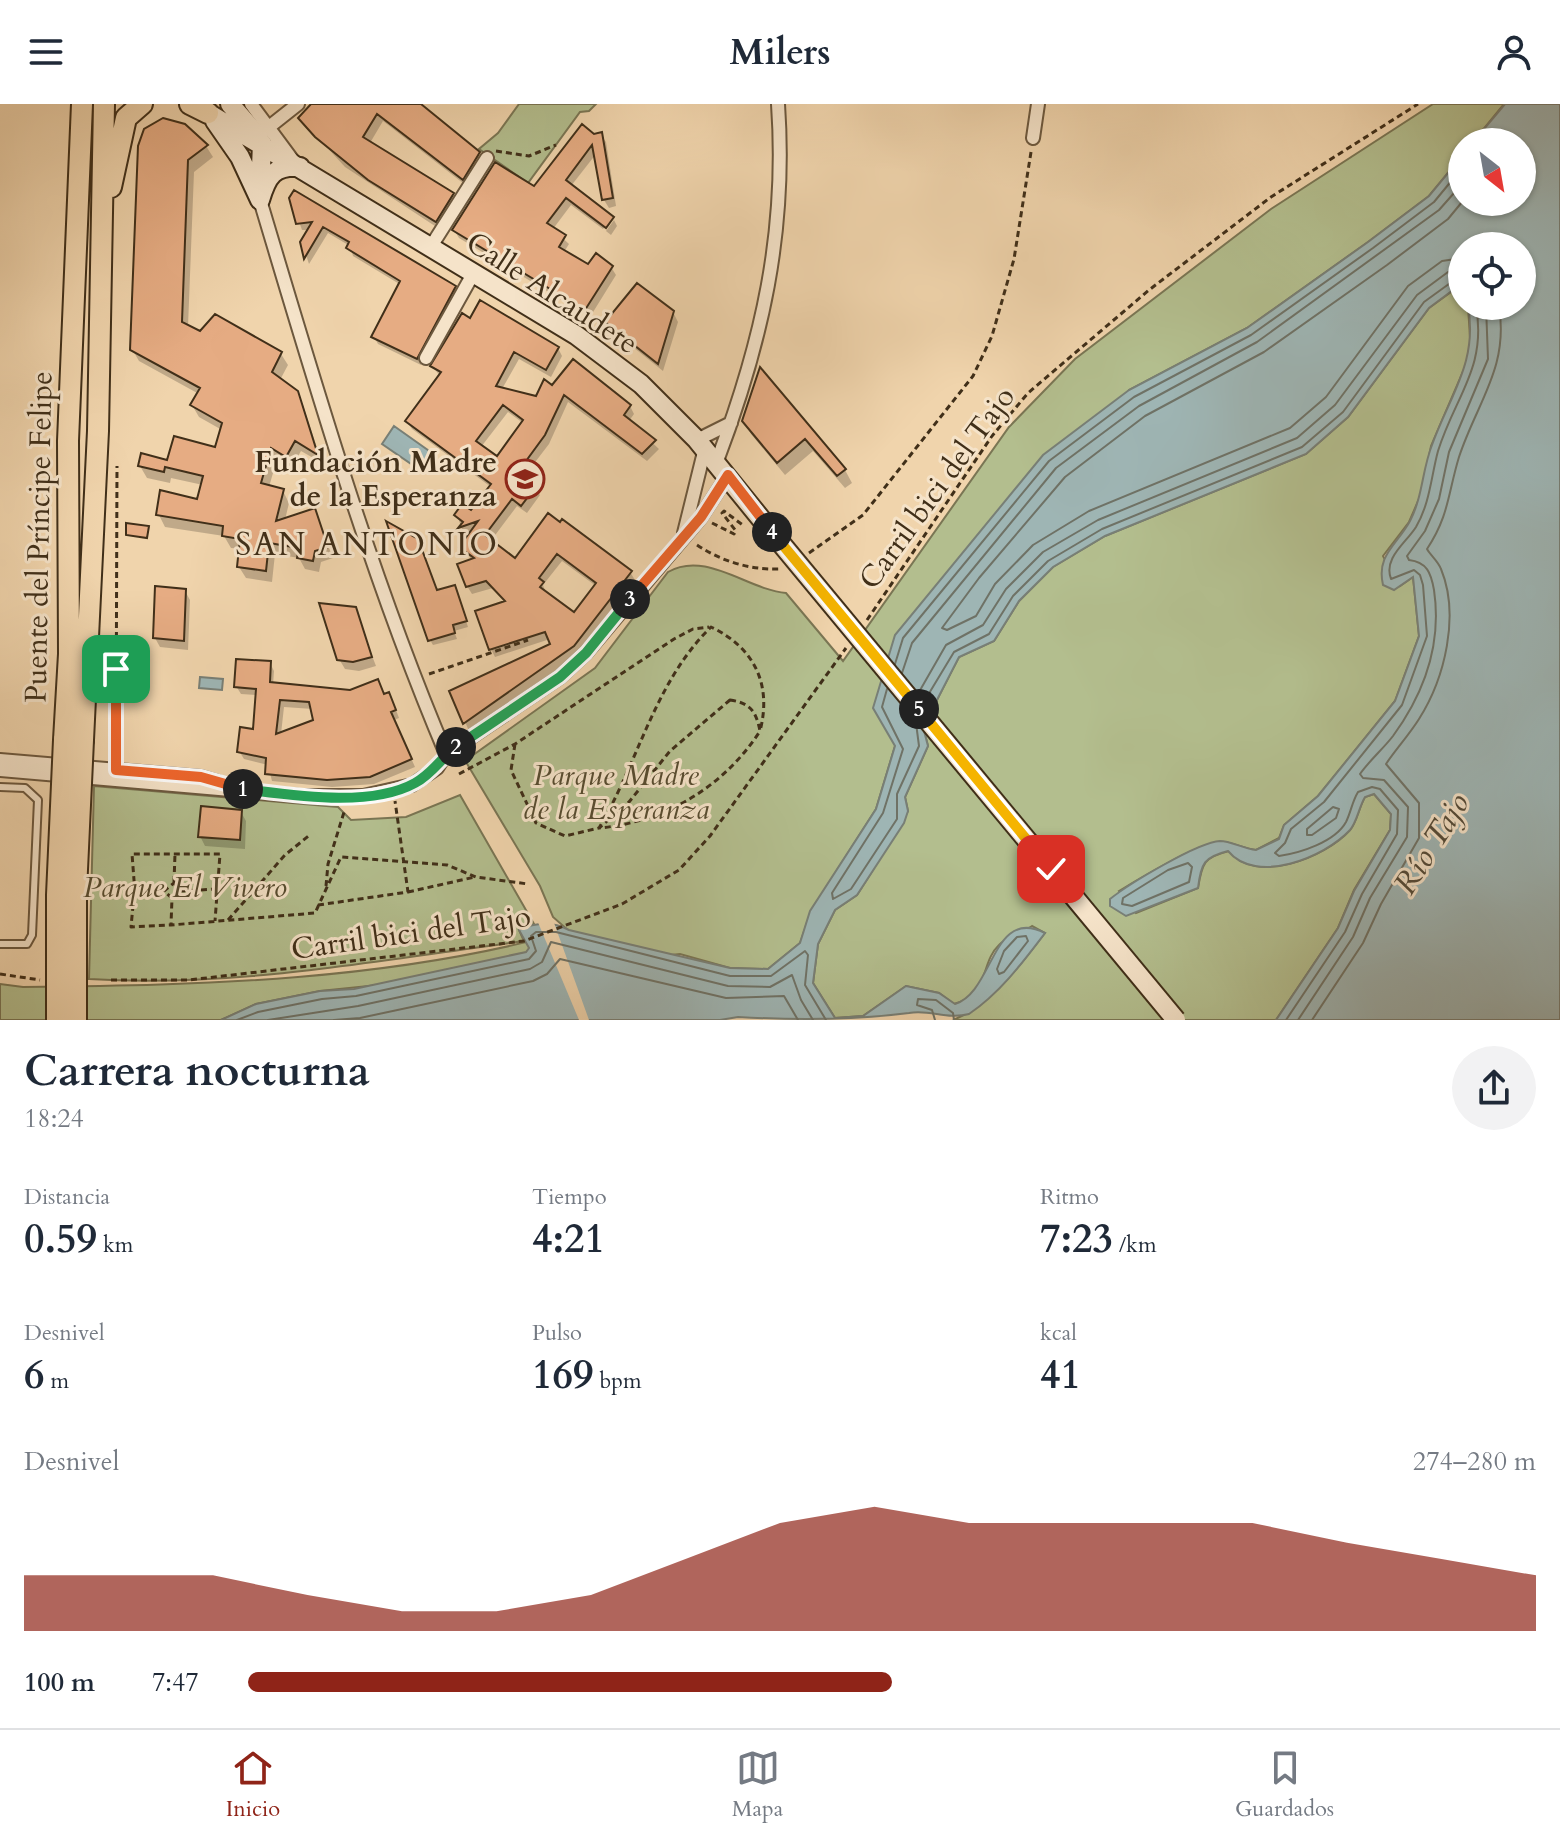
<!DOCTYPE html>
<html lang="es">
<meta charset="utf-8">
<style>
:root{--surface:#fff;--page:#f2f2f3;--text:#1f2937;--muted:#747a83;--line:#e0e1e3;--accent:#8f2418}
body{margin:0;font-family:Cardo,serif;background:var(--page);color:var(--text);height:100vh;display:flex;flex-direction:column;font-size:30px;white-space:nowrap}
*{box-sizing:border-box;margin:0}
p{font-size:26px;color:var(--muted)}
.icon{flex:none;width:44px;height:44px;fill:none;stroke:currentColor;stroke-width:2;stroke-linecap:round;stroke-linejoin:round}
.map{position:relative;height:916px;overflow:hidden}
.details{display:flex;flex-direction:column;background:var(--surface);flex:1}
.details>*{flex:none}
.needle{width:52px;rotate:149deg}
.buttons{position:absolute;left:1448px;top:24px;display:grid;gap:16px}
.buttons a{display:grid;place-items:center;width:88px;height:88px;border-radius:50%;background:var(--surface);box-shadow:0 2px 6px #0004;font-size:40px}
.pin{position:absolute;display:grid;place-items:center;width:68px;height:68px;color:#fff;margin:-34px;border-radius:16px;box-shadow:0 4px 12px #0006}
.km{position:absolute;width:40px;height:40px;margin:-20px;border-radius:50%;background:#222;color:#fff;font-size:22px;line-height:40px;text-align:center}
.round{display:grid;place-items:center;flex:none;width:84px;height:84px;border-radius:42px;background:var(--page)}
.head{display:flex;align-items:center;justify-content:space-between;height:136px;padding:0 24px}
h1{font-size:44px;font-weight:700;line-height:60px}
.figures{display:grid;grid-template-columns:repeat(3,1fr);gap:12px;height:136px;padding:8px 24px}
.figures div{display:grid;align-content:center}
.figures b{font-size:40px;font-weight:700}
.figures small{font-size:22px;font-weight:400}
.figures p{font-size:22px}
.chart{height:224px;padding:16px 24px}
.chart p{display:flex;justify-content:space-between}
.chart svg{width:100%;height:144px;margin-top:8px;fill:var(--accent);opacity:.7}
ul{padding:0 24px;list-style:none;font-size:26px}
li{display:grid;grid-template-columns:128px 96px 1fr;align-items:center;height:60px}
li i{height:20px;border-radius:10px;background:var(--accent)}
header{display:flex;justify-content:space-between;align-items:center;height:104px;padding:0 24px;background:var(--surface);font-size:36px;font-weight:700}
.menu{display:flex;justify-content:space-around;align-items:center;height:112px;border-top:2px solid var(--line);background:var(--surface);font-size:22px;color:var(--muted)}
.menu a{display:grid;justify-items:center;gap:4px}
.menu .on{color:var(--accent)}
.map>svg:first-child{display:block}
.green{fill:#b3be8e;stroke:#7a7654;stroke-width:2}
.water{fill:#9eb5b4;stroke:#787f76;stroke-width:2}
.pier{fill:#f0d4ac}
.shadow{fill:#0003;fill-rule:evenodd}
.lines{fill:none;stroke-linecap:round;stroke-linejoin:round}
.shore{stroke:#6f7266;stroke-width:2}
.building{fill:#e6ac83;stroke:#402f19;stroke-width:2;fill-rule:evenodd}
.service-casing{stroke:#6c583e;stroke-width:10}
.minor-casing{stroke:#6c583e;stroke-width:16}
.secondary-casing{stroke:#402f19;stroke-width:22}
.primary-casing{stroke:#402f19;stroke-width:24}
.path{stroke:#402f19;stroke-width:3;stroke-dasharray:6 4;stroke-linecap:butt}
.service{stroke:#f5e3c9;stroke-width:6}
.minor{stroke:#f5e3c9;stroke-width:12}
.secondary{stroke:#f5e3c9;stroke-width:18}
.primary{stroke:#f0d4ac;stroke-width:20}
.secondary-bridge-casing{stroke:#402f19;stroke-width:22;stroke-linecap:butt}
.primary-bridge-casing{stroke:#402f19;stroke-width:24;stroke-linecap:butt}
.secondary-bridge{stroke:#f5e3c9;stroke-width:18}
.primary-bridge{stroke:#f0d4ac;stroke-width:20}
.split-1-casing{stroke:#fff;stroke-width:16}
.split-2-casing{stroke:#fff;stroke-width:16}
.split-3-casing{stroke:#fff;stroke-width:16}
.split-4-casing{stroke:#fff;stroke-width:16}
.split-5-casing{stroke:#fff;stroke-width:16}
.split-6-casing{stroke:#fff;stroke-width:16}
.split-1{stroke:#f0652b;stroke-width:10}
.split-2{stroke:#22a559;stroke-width:10}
.split-3{stroke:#22a559;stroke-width:10}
.split-4{stroke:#f0652b;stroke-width:10}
.split-5{stroke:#f5b400;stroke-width:10}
.split-6{stroke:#f5b400;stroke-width:10}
.labels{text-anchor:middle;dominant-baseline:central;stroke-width:6;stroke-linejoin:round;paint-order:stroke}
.street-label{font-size:30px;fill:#402f19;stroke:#f5e3c9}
.poi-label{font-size:30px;font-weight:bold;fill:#402f19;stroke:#f5e3c9;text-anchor:end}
.park-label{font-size:30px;font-style:italic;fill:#574c30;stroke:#f5e3c9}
.neighbourhood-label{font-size:32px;letter-spacing:2px;fill:#402f19;stroke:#f5e3c9}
.water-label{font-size:32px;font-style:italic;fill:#534a38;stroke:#f5e3c9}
</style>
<header><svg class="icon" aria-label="menu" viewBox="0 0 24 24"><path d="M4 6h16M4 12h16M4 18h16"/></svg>Milers<svg class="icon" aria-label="person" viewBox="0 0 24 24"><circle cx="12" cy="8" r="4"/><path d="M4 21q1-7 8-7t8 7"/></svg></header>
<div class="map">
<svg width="1560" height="916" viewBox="0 0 1560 916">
<rect width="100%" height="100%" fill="#f0d4ac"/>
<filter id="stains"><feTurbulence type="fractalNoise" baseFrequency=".0025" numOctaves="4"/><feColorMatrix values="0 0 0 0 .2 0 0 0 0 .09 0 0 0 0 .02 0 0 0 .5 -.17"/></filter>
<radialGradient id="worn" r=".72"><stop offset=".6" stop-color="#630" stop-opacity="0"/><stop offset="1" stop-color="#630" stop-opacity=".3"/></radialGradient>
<!-- green -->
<path class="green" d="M519,0H596L589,7L580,8L528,79L479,45L498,29Z
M1433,0H1504L1473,38H1462V52L1429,92L1368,138L1247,224L1129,286L895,642L876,705L811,807L800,839L768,865L730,864L680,850L320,887L256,900L221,916H0V880L23,883C205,881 392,877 569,827L553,813L540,782L466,658L469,654L595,564L668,468C706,446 748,486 786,489L843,557L1009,323L1075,255L1271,105Z
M1458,183L1462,188V202H1468L1471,249L1431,342L1422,388L1409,418L1383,452L1400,482L1413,473L1419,532L1395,597L1318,692L1284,721L1279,734L1256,746C1244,745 1231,737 1220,738C1199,738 1139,775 1119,787L1136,809L1198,784C1202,759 1204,753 1229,747C1255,781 1325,754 1350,726C1357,718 1359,703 1365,693L1374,690L1391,710L1390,726L1354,786L1338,824L1276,916H953C993,900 1019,862 1045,829L1032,822C1022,828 1007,833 999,841C980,859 990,890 954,900L939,889L906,882L863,912L835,914L813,879L818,840L835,806L857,791L871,769L908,707L905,693L928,642L923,623L959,553L994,537L1019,497L1053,463L1105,432L1306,350L1348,313L1429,204Z
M94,682L338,703L351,716L406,713L460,691L534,820L519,826L524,837C381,856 234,884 89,875Z"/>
<!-- water -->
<path class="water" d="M1505,0H1560V916H1276L1338,824L1354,787L1390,726L1391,710L1374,690L1365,693C1359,703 1357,718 1350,726C1324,754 1256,781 1228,747C1204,753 1201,759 1198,784L1126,812L1110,802V795C1129,780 1198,738 1220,737C1231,737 1244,745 1256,746L1279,735L1284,721L1318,692L1395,597L1419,532L1413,473L1394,486L1383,481C1376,451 1397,441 1410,417C1423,392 1422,366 1432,341C1450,291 1478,258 1468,202H1522V142H1462V188L1457,183L1429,204L1348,313L1306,350L1105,432L1053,463L1019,497L994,537L959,553L923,623L928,642L905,693L908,707L904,719L857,791L835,806L818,840L813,879L835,914L863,912L906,882L939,889L955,900C994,888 992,802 1045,829C1023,858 1000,889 969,910C947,916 930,905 909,909C855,916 794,916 738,913L720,916H221L256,900L320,887L354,885L526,848L529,844L519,826C536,818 552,817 569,826L730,864L768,865L800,839L810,807L876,705L895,642L873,604L895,531L1043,351L1129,286L1247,224L1368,138L1429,92L1462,52V98H1522V38H1473Z
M394,322L432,349L420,366L382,340Z
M200,573L223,575L222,586L199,584Z"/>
<!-- pier -->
<path class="pier" d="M537,816H553L589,916H579Z"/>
<!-- shadow -->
<path class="shadow" d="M313,0H416L477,48L482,57L468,83L383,17L370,39L453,91L458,100L441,126L345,63L300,14Z
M601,31L606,38L616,102L609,104L604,96L596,50L571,82L611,114L603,125L571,101L553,125L569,140L564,148L589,163H611L616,171L590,213L459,134L454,126L535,85L593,32Z
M140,42H206L213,53L194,68L188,223L281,250L288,261L280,276L296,288L303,301L322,359L301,347L292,363L277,355L269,383L283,387L289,399L285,416L314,407L333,454L321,458L319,468L305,465L299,454L275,450L272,478L246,474L239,463L241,445L231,444L224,432L165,423L159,411L199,397L203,381L171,374L170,379L147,374L140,362L217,345L222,326L199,313L192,301L199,290L139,257L132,245Z
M291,94L454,184L459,191L421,261L378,240L374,233L401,181L353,152L350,142L328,129L309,160L302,139L310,126H302Z
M614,116L617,122L611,131L606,127Z
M673,208L678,218L663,267L613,227L607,218Z
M462,212L558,244L562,252L551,273L519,255L502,285L537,294L552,284L630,302L634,310L629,317L659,345L647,357L568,298L549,340L523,374L540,391L527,409L517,402L490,438L516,457L549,412L630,468L635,476L579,550L469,627L452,588L553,541L550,535L495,553L491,545L506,499L493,484L472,490L467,482L473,457L461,443L472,429L464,431L457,411L472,409L491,383L412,325L407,317L440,272L432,262ZM508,308L523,319L497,355L481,343ZM562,457L596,482L575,511L546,489L543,481Z
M760,267L845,366L852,379L845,384L813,347L785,371L751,330L744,316Z
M185,487L190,496L188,546L160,543L155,534Z
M457,489L468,523L454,527L457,535L433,541L430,536Z
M354,505L376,562L359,567L345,565L339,555Z
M270,559L274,567L273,581L384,592L393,598L399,614L394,616L415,663L374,680L332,683L272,677L268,661L244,655L239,647L254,627L258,591L241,590L236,582ZM284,603L313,605L315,618L281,630Z
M241,708L246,717L245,745L205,742L200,732Z"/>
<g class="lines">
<!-- shore -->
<path class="shore" d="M1462,154L1442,157L1408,182L1326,293L1290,324L1089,407L1033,441L995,480L976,512L947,526L942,524L979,474L1065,373L1145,312L1264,248L1387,161L1448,115L1462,98
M895,560L903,534L1049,357L1134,293L1251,231L1373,144L1434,98L1462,64
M902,569L912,539L1056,364L1139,302L1257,238L1439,106L1462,80
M887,585L882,603L903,645L883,709L832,789L833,795L851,785L897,715V690L919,642L916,619
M919,588L946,541L983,521L1006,485L1043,448L1098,416L1297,334L1335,301L1417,191L1448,168L1462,166
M925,596L954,548L989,530L1013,492L1048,457L1102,425L1302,343L1343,308L1424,198L1453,177H1462
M1333,703L1339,705L1336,714L1312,731H1307V725Z
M1188,759L1192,763L1189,778L1132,802L1122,800L1123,794L1168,766Z
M1017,833L1026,832L1028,837L1004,868L999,870L997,865L1004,847Z
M237,916L258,908L322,895L356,892L529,855L536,847L531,832L536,828H556L730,872H771L805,847L808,851L805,881L826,916
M268,916L358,902L530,865L542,858L551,838L728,882L770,883L792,871L801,896L813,916
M334,916L360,914L533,877L547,870L560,855L726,894L784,892L798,916
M935,916L932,906L917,901L918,895L936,896L953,909L954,916
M1286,916L1345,828L1362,790L1397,730L1398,706L1380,685L1372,683L1358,688C1352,698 1351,708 1346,718C1335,738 1300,749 1279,752L1275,749L1285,739L1291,725L1324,698L1402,601L1427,532L1423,481L1420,471L1414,466L1391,475C1383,454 1406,439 1416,423C1430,399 1431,373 1438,347C1455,292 1487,264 1476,202
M1298,916L1353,833L1370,794L1407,733L1408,703L1384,676L1363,674L1360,670C1369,657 1383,645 1393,632C1425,588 1442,540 1434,486C1431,469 1427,458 1409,456L1407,452L1425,427L1439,395L1449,348L1488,255L1486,202
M1312,916L1363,839L1381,800L1419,734V699L1386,660C1396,645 1409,631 1419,615C1445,574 1460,511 1441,465C1438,457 1431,452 1427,445C1449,412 1448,389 1459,353C1477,298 1509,264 1499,202"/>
</g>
<!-- building -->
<path class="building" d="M311,0H421L480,48L463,76L377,10L363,33L454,89L436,118L368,76L315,33L298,14Z
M163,14L185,20L208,41L188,56L182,218L200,227L215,210L282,248L272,268L298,287L318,351L295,337L286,353L271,344L261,379L284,385L276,417L315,404L328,443L315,447L313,457L297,454L299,444L269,439L266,467L237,463L240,435L222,432L223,422L156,411L160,386L197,395L203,372L165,363L164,368L138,362L141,349L167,356L174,332L215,343L222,319L190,301L200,284L130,246L138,42L144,25Z
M582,20L594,30L602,28L613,94L602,96L592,41L566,76L614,113L606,124L566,94L547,119L566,131L559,143L588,160L596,149L613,162L585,206L452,126L495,58L534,82Z
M294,86L456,182L417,255L371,233L400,177L346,144L349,138L323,123L304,155L300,138L312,118L296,120L289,94Z
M637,179L674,207L658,260L605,218Z
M480,196L559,243L546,266L514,248L496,282L536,292L544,275L552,281L573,255L631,301L624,311L656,336L642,350L564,291L545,331L518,368L537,381L521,402L512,395L485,431L515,454L548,409L560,418L562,415L632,467L574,542L463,620L449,587L550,540L545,528L489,546L475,507L505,497L486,477L466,483L457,460L474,454L459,443L478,417L458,424L463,418L454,411L462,400L471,406L491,380L405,317L441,268L430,262L462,209L470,214ZM503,301L523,316L497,352L476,337ZM557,450L596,479L574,508L540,483L544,478L539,474Z
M760,263L846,365L837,372L805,335L777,359L742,317Z
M386,417L418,435L437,486L455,481L467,517L453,521L455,529L428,537Z
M126,419L149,422L147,434L126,431Z
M155,482L186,485L184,537L153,534Z
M319,499L356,503L372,553L353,558L337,556Z
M236,555L271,557L270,578L350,586L378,575L384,590L389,588L396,606L391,608L412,655L370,673L327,676L265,670L266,654L237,648L240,623L253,625L256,585L234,583ZM280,596L309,598L313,616L276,630Z
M201,702L242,706L240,736L198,733Z"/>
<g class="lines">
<!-- service casing -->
<g class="service-casing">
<path id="service" d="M0,683L25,684L38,696L32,831L27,840H0"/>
</g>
<!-- minor casing -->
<g class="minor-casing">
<path id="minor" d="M251,0L294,58
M269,23L298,0
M1033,34L1038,0
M260,96C316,283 370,471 446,650
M430,144L487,54
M426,254L473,170
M697,336L731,319
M717,357C762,238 787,128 778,0
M684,429L705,344
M0,656L201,673L218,678
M0,666L299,692H363L412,681L437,664L446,650L560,573L586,549L701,413L728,371"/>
</g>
<!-- secondary casing -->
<g class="secondary-casing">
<path id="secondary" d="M199,0L208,9L576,231L641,280L697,336L779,437
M230,0L259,33
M215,17L240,53L260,96
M260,88L262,39
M260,96C267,72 274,61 300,63"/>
</g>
<!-- primary casing -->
<g class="primary-casing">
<path id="primary" d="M190,0L208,9
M111,83L126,14L142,0
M64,636L69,550L68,337L82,0
M83,636L98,327L104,0"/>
</g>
<!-- path -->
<path class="path" d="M496,47L529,52L556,41
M712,419L734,430L736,427L722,409L724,407L744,422
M697,441C721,457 749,466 780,465
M809,449L863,411L973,272L992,232L1014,155L1031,48
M867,516L992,332L1028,289L1149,186L1271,93L1418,0
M429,570L528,536
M730,596C750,599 756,607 760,627C724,683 665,718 599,724L629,698L670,647Z
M515,640L511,666L536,719L565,732L599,724C639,657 654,579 711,523C755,544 772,581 760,627
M116,654L117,362
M459,670L515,640L674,535L693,525L709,523
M174,778L175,750
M326,782L328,760L345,705
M164,787L135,789L132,750H220L215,817
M181,787L217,785
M408,788L475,773
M134,791L131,823L171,821
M172,794L164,787L174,779L181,787L172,794L171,821L315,809L341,753L447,761L476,773L528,780
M318,801L408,788L395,697
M228,816L285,751L311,730
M0,870L40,876
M111,876H189L524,837L622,800L679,766L710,732L846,544"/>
<!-- service -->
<use href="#service" class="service"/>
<!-- minor -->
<use href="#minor" class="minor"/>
<!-- secondary -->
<use href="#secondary" class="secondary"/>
<!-- primary -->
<use href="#primary" class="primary"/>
<!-- secondary-bridge casing -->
<g class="secondary-bridge-casing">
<path id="secondary-bridge" d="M779,437L1176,916"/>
</g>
<!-- primary-bridge casing -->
<g class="primary-bridge-casing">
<path id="primary-bridge" d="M57,916V791L64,636
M76,916V787L83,636"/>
</g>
<!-- secondary-bridge -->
<use href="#secondary-bridge" class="secondary-bridge"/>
<!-- primary-bridge -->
<use href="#primary-bridge" class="primary-bridge"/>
</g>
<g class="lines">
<!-- split-1 casing -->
<g class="split-1-casing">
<path id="split-1" d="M116,565V666L201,673L243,685"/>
</g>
<!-- split-2 casing -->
<g class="split-2-casing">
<path id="split-2" d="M243,685C292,691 370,704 415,679C432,670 441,654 456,643"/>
</g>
<!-- split-3 casing -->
<g class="split-3-casing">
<path id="split-3" d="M456,643L560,573L586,549L630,495"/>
</g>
<!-- split-4 casing -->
<g class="split-4-casing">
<path id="split-4" d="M630,495L701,413L728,371L772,428"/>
</g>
<!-- split-5 casing -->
<g class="split-5-casing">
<path id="split-5" d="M772,428L919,605"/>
</g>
<!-- split-6 casing -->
<g class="split-6-casing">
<path id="split-6" d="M919,605L1051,765"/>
</g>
<!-- split-1 -->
<use href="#split-1" class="split-1"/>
<!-- split-2 -->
<use href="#split-2" class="split-2"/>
<!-- split-3 -->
<use href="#split-3" class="split-3"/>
<!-- split-4 -->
<use href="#split-4" class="split-4"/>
<!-- split-5 -->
<use href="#split-5" class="split-5"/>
<!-- split-6 -->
<use href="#split-6" class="split-6"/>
</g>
<!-- icons -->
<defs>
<g id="school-ring" transform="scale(2)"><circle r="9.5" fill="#f5e3c9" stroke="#8f2418" stroke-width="1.5"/><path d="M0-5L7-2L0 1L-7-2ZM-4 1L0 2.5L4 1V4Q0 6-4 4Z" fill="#8f2418"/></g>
</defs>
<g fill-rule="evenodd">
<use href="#school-ring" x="525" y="375"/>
</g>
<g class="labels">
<!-- street labels -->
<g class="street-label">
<text transform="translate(552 189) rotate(33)">Calle Alcaudete</text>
<text transform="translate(937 384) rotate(-54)">Carril bici del Tajo</text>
<text transform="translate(39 433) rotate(-89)">Puente del Príncipe Felipe</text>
<text transform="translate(411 829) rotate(-8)">Carril bici del Tajo</text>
</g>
<!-- poi labels -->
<g class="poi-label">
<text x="497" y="358">Fundación Madre<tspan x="497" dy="34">de la Esperanza</tspan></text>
</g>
<!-- park labels -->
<g class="park-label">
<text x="616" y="671">Parque Madre<tspan x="616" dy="34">de la Esperanza</tspan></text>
<text x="185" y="783">Parque El Vivero</text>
</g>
<!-- neighbourhood labels -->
<g class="neighbourhood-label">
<text x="367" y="441">SAN ANTONIO</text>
</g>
<!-- water labels -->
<g class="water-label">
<text transform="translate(1432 740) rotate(-58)">Río Tajo</text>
</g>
</g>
<rect width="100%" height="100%" filter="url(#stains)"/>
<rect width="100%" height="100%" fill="url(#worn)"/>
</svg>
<div class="buttons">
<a><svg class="needle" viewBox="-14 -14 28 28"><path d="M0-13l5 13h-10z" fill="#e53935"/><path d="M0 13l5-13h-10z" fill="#747a83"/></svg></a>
<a><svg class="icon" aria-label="locate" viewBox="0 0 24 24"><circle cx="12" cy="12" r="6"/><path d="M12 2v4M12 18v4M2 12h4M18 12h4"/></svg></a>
</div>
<div class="pin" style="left:116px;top:565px;background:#1e9e55"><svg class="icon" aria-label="arrive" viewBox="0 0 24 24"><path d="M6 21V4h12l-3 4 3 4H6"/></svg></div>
<div class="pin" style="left:1051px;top:765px;background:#d93025"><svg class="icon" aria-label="check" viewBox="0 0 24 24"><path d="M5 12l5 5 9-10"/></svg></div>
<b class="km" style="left:243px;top:685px">1</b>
<b class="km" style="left:456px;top:643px">2</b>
<b class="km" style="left:630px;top:495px">3</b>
<b class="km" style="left:772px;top:428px">4</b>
<b class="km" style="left:919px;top:605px">5</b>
</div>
<section class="details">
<div class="head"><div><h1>Carrera nocturna</h1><p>18:24</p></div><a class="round"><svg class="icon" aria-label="share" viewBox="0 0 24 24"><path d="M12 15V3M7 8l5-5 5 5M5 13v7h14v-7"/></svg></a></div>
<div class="figures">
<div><p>Distancia</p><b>0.59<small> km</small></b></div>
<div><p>Tiempo</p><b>4:21</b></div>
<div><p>Ritmo</p><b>7:23<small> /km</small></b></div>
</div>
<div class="figures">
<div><p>Desnivel</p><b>6<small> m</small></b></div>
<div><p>Pulso</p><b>169<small> bpm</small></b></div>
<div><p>kcal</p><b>41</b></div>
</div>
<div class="chart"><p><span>Desnivel</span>274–280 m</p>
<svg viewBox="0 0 160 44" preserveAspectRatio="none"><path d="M0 44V27L10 27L20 27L30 33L40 38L50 38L60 33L70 22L80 11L90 6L100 11L110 11L120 11L130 11L140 17L150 22L160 27V44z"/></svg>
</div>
<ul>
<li><b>100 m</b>7:47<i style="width:50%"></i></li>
</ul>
</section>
<nav class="menu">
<a class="on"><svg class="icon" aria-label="home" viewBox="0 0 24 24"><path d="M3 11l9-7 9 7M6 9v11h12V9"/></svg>Inicio</a>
<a><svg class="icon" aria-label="map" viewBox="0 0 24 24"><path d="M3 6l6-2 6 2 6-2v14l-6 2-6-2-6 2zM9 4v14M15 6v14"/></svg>Mapa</a>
<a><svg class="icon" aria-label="saved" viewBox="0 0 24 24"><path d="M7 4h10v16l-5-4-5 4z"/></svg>Guardados</a>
</nav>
